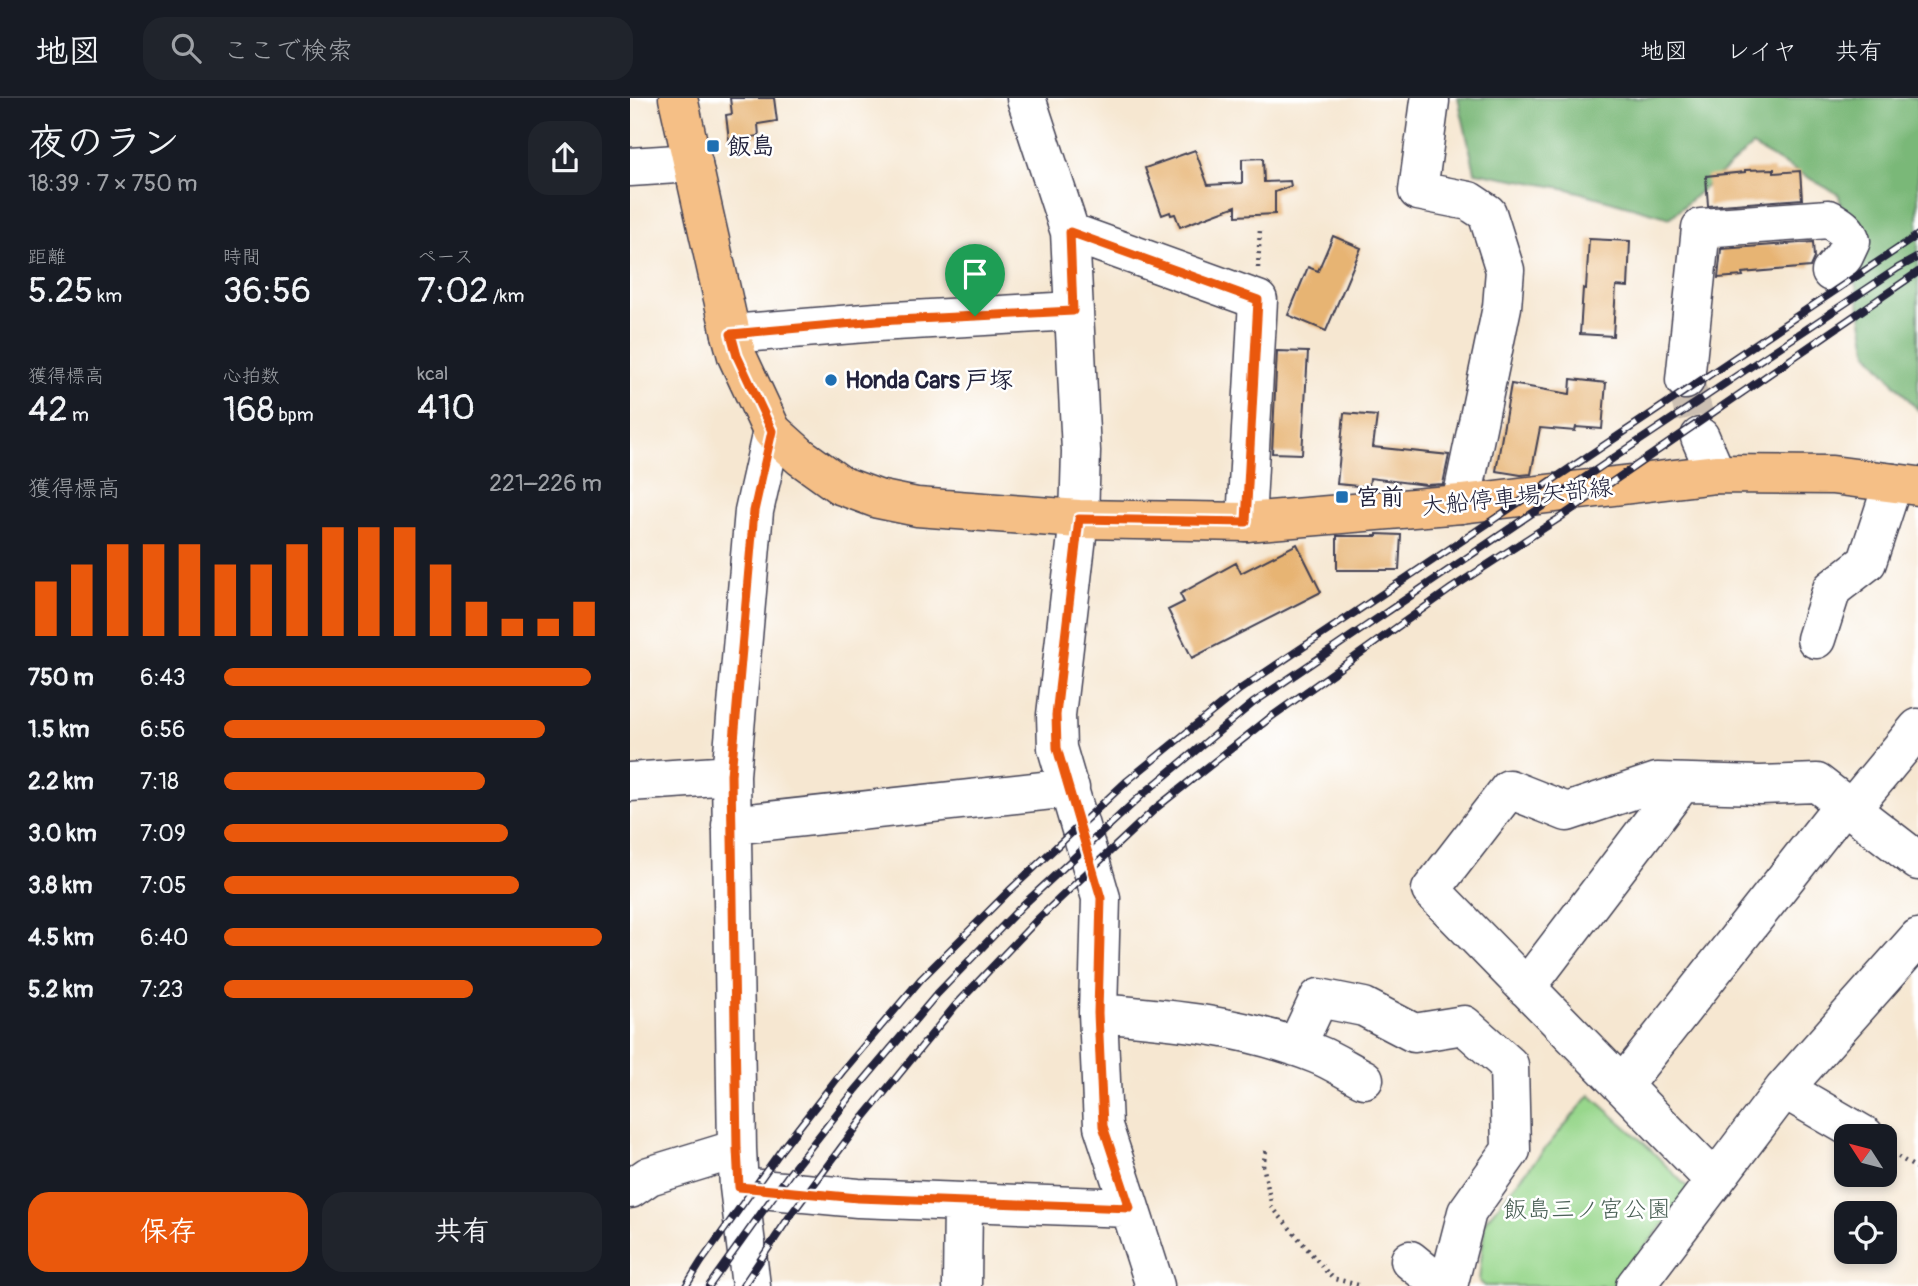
<!DOCTYPE html>
<html lang="ja">
<meta charset="utf-8">
<style>
:root{--surface:#171b24;--page:#20242c;--text:#f1f3f6;--muted:#9ea1a6;--line:#363941;--accent:#ea580c}
body{margin:0;font-family:Pangolin,"Klee One",sans-serif;background:var(--page);color:var(--text);height:100vh;display:flex;flex-direction:column;font-size:26px;white-space:nowrap}
*{box-sizing:border-box;margin:0}
p{font-size:23px;color:var(--muted)}
.icon{flex:none;width:38px;height:38px;fill:none;stroke:currentColor;stroke-width:2;stroke-linecap:round;stroke-linejoin:round}
.map{position:relative;flex:1;overflow:hidden}
.drawer{display:flex;flex-direction:column;background:var(--surface);width:630px}
.drawer>*{flex:none}
.needle{width:46px;rotate:306deg}
.fabs{position:absolute;left:1204px;top:1026px;display:grid;gap:14px}
.fabs a{display:grid;place-items:center;width:63px;height:63px;border-radius:14px;background:var(--surface);box-shadow:0 4px 10px #0003;font-size:35px}
.pin{position:absolute;display:grid;place-items:center;width:60px;height:60px;color:#fff;margin:-72px -30px;border-radius:50% 50% 50% 0;rotate:-45deg;box-shadow:0 0 7px #0007}
.pin .icon{rotate:45deg}
.round{display:grid;place-items:center;flex:none;width:74px;height:74px;border-radius:21px;background:var(--page)}
.head{display:flex;align-items:center;justify-content:space-between;height:119px;padding:0 28px}
h1{font-size:38px;font-weight:600;line-height:52px}
.stats{display:grid;grid-template-columns:repeat(3,1fr);gap:10px;height:119px;padding:7px 28px}
.stats div{display:grid;align-content:center}
.stats b{font-size:35px;font-weight:600}
.stats small{font-size:19px;font-weight:400}
.stats p{font-size:19px}
.chart{height:196px;padding:14px 28px}
.chart p{display:flex;justify-content:space-between}
.chart svg{width:100%;height:126px;margin-top:7px;stroke:var(--accent);stroke-width:6}
.primary-button{display:flex;gap:14px;margin-top:auto;padding:14px 28px}
.primary-button a{flex:1;height:80px;border-radius:21px;background:var(--accent);color:#fff;font-size:28px;font-weight:600;line-height:80px;text-align:center}
.primary-button a+a{background:var(--page);color:var(--text)}
ul{padding:0 28px;list-style:none;font-size:23px}
li{display:grid;grid-template-columns:112px 84px 1fr;align-items:center;height:52px}
li i{height:18px;border-radius:9px;background:var(--accent)}
header{display:flex;align-items:center;gap:42px;box-sizing:border-box;height:98px;padding:0 35px;background:var(--surface);border-bottom:2px solid var(--line)}
header strong{font-size:33px}
nav{display:flex;gap:38px;margin-inline-start:auto;font-size:24px}
.search{width:490px;height:63px;background:var(--page);display:flex;align-items:center;gap:18px;box-sizing:border-box;padding:0 24px;border-radius:21px;color:var(--muted);font-size:26px}
main{display:flex;flex:1;min-height:0}
.map>svg:first-child{display:block}
.green{fill:#98d78c;stroke:#5d7c64;stroke-width:2}
.forest{fill:#7ab878;stroke:#4e6d5a;stroke-width:2}
.building{fill:#e7b473}
.lines{fill:none;stroke-linecap:round;stroke-linejoin:round}
.minor-tunnel{stroke:#ccc0b3;stroke-width:38;stroke-dasharray:38 19;stroke-linecap:butt}
.minor-casing{stroke:#424052;stroke-width:41}
.major-casing{stroke:#424052;stroke-width:41}
.path{stroke:#424052;stroke-width:4.5;stroke-dasharray:2 5;stroke-linecap:butt}
.minor{stroke:#fff;stroke-width:38}
.major{stroke:#f5bf86;stroke-width:38}
.rail-casing{stroke:#22223b;stroke-width:8}
.rail{stroke:#fff;stroke-width:5;stroke-dasharray:16;stroke-linecap:butt}
.route-casing{stroke:#fff;stroke-width:14}
.route{stroke:#ea580c;stroke-width:9}
.poi-dot{fill:#1f6fb2;stroke:#fff;stroke-width:2.5}
.labels{text-anchor:middle;dominant-baseline:central;stroke-width:5;stroke-linejoin:round;paint-order:stroke}
.poi-label{font-size:24px;font-weight:bold;fill:#22223b;stroke:#fff;text-anchor:start}
.street-label{font-size:24px;fill:#22223b;stroke:#fff}
.park-label{font-size:24px;fill:#4b6157;stroke:#fff}
</style>
<header>
<strong>地図</strong>
<div class="search"><svg class="icon" aria-label="search" viewBox="0 0 24 24"><circle cx="10" cy="10" r="6"/><path d="M15 15l6 6"/></svg>ここで検索</div>
<nav><a>地図</a><a>レイヤ</a><a>共有</a></nav>
</header>
<main>
<section class="drawer">
<div class="head"><div><h1>夜のラン</h1><p>18:39 · 7 × 750 m</p></div><a class="round"><svg class="icon" aria-label="share" viewBox="0 0 24 24"><path d="M12 15V3M7 8l5-5 5 5M5 13v7h14v-7"/></svg></a></div>
<div class="stats">
<div><p>距離</p><b>5.25<small> km</small></b></div>
<div><p>時間</p><b>36:56</b></div>
<div><p>ペース</p><b>7:02<small> /km</small></b></div>
</div>
<div class="stats">
<div><p>獲得標高</p><b>42<small> m</small></b></div>
<div><p>心拍数</p><b>168<small> bpm</small></b></div>
<div><p>kcal</p><b>410</b></div>
</div>
<div class="chart"><p><span>獲得標高</span>221–226 m</p>
<svg viewBox="0 0 160 44" preserveAspectRatio="none"><path d="M5 44V25M15 44V19M25 44V12M35 44V12M45 44V12M55 44V19M65 44V19M75 44V12M85 44V6M95 44V6M105 44V6M115 44V19M125 44V32M135 44V38M145 44V38M155 44V32"/></svg>
</div>
<ul>
<li><b>750 m</b>6:43<i style="width:97%"></i></li>
<li><b>1.5 km</b>6:56<i style="width:85%"></i></li>
<li><b>2.2 km</b>7:18<i style="width:69%"></i></li>
<li><b>3.0 km</b>7:09<i style="width:75%"></i></li>
<li><b>3.8 km</b>7:05<i style="width:78%"></i></li>
<li><b>4.5 km</b>6:40<i style="width:100%"></i></li>
<li><b>5.2 km</b>7:23<i style="width:66%"></i></li>
</ul>
<div class="primary-button"><a>保存</a><a>共有</a></div>
</section>
<div class="map">
<svg width="1288" height="1188" viewBox="0 0 1288 1188">
<rect width="100%" height="100%" fill="#fff"/>
<filter id="ink" filterUnits="userSpaceOnUse"><feTurbulence type="fractalNoise" baseFrequency=".0143" numOctaves="2"/><feDisplacementMap in="SourceGraphic" scale="14" xChannelSelector="R" yChannelSelector="G"/><feConvolveMatrix kernelMatrix="1 2 1 2 8 2 1 2 1" color-interpolation-filters="sRGB"/></filter>
<filter id="wash" filterUnits="userSpaceOnUse"><feTurbulence type="fractalNoise" baseFrequency=".00686" numOctaves="4" result="noise"/><feDisplacementMap in="SourceGraphic" scale="28" xChannelSelector="R" yChannelSelector="G"/><feGaussianBlur stdDeviation="1.57" result="paint"/><feColorMatrix in="noise" values="0 0 0 0 0 0 0 0 0 0 0 0 0 0 0 0 0 1.4 0 .05"/><feComposite in="paint" operator="in"/></filter>
<g filter="url(#wash)">
<rect width="100%" height="100%" fill="#f6e7d1"/>
<!-- green -->
<path class="green" d="M960,997L1013,1044L1061,1093L983,1188H855L849,1183L855,1123Z"/>
<!-- forest -->
<path class="forest" d="M828,0H1288V312L1238,255L1209,97L1122,48L1040,120L938,91L845,74Z"/>
<g id="blocks">
<!-- building -->
<path class="building" d="M100,0H144L147,23L128,26L129,38L99,42L96,17L102,16Z
M565,52L578,87L612,85V61L633,60L634,84L660,83L661,88L645,94V116L606,118V108L550,129L545,116L541,117L540,114L532,117L515,70Z
M1144,71V75L1170,73L1172,101L1078,108L1076,78L1115,74V72Z
M703,138L731,150L696,233L658,217L678,169L688,173Z
M959,141L1000,143L998,189L986,188L983,238L950,236L953,190L956,191Z
M1183,144L1184,160L1180,169L1112,175L1113,178L1088,180L1091,151Z
M647,253L678,254L672,356L642,355Z
M941,281L976,285L972,331L946,329L945,333L910,330L901,376L891,377L866,373L881,286L940,296Z
M714,315L747,318L743,349L819,357L813,386L796,387L740,380L739,389L707,386Z
M747,436L771,437L769,472H707V438H747Z
M667,446L691,494L562,560L538,512L554,504L550,496L606,465L611,475Z"/>
</g>
</g>
<g filter="url(#ink)">
<use href="#blocks" fill-opacity="0" stroke="#424052" stroke-width="2"/>
<g class="lines">
<!-- minor-tunnel -->
<path class="minor-tunnel" d="M1055,282L1070,339"/>
<!-- minor casing -->
<g class="minor-casing">
<path id="minor" d="M800,3L788,93L839,103L857,115L875,172L872,209L831,406
M0,69L63,65
M440,134L628,202L616,424
M101,236L247,224L443,213
M1055,282L1071,130L1199,121C1210,128 1217,131 1221,143L1214,158L1201,174
M1070,339L1086,376
M1186,541L1202,491L1237,464L1263,385
M0,684L101,677
M1221,711L1288,630
M101,727L440,690
M896,890L1052,685
M468,915C541,921 616,928 686,956C702,962 718,973 734,981
M666,949L689,900L734,909L784,935L834,927L879,967L881,1052L837,1114L818,1188
M992,988L1214,706
M1154,991L1235,1038
M1085,1083L801,792L879,691L937,714L1027,684L1130,687L1187,685L1288,763
M109,1089L228,1100L333,1104
M0,1091L19,1078L107,1051
M500,1110L525,1188
M780,1162L812,1188
M121,1188L109,1089L107,1051L101,677L124,413L142,333
M332,1188L333,1104L500,1110L473,1028L468,915L471,800L427,650L426,617L449,421L451,353L440,134L396,0
M1005,1188L1154,991L1288,840"/>
</g>
<!-- major casing -->
<g class="major-casing">
<path id="major" d="M48,0L101,236L107,258L142,333L171,359L210,387L248,401L287,409L449,421L616,424L831,406L1086,376L1202,377L1288,388"/>
</g>
<!-- path -->
<path class="path" d="M628,170L630,131
M636,1053L633,1067L642,1109L702,1180L732,1188
M1262,1055L1288,1071"/>
<!-- minor -->
<use href="#minor" class="minor"/>
<!-- major -->
<use href="#major" class="major"/>
<!-- rail casing -->
<g class="rail-casing">
<path id="rail" d="M56,1188L71,1164L152,1051L212,974L291,881L379,793L497,683L609,592L1288,137
M79,1188L160,1075L224,994L307,896L393,807L512,697L623,605L985,359L1268,170L1288,159
M113,1188L160,1118L234,1019L325,908L408,821L526,710L641,619L822,490L928,421L1288,174"/>
</g>
<!-- rail -->
<use href="#rail" class="rail"/>
</g>
</g>
<g class="lines" filter="url(#ink)">
<!-- route casing -->
<g class="route-casing">
<path id="route" d="M440,134L628,202L616,424L449,421L426,617L427,650L471,800L468,915L473,1028L500,1110L228,1100L109,1089L107,1051L101,677L124,413L142,333L107,258L101,236L247,223L443,213Z"/>
</g>
<!-- route -->
<use href="#route" class="route"/>
</g>
<!-- markers -->
<g class="poi-dot">
<rect x="76" y="41" width="14" height="14" rx="3.5"/>
<circle cx="201" cy="282" r="7"/>
<rect x="705" y="392" width="14" height="14" rx="3.5"/>
</g>
<g class="labels">
<!-- poi labels -->
<g class="poi-label">
<text x="97" y="48">飯島</text>
<text x="215" y="282">Honda Cars 戸塚</text>
<text x="726" y="399">宮前</text>
</g>
<!-- street labels -->
<g class="street-label">
<text transform="translate(887 399) rotate(-6)">大船停車場矢部線</text>
</g>
<!-- park labels -->
<g class="park-label">
<text x="957" y="1111">飯島三ノ宮公園</text>
</g>
</g>
</svg>
<div class="fabs">
<a><svg class="needle" viewBox="-14 -14 28 28"><path d="M0-13l5 13h-10z" fill="#e53935"/><path d="M0 13l5-13h-10z" fill="#9ea1a6"/></svg></a>
<a><svg class="icon" aria-label="locate" viewBox="0 0 24 24"><circle cx="12" cy="12" r="6"/><path d="M12 2v4M12 18v4M2 12h4M18 12h4"/></svg></a>
</div>
<div class="pin" style="left:345px;top:218px;background:#1e9e55"><svg class="icon" aria-label="arrive" viewBox="0 0 24 24"><path d="M6 21V4h12l-3 4 3 4H6"/></svg></div>
</div>
</main>
